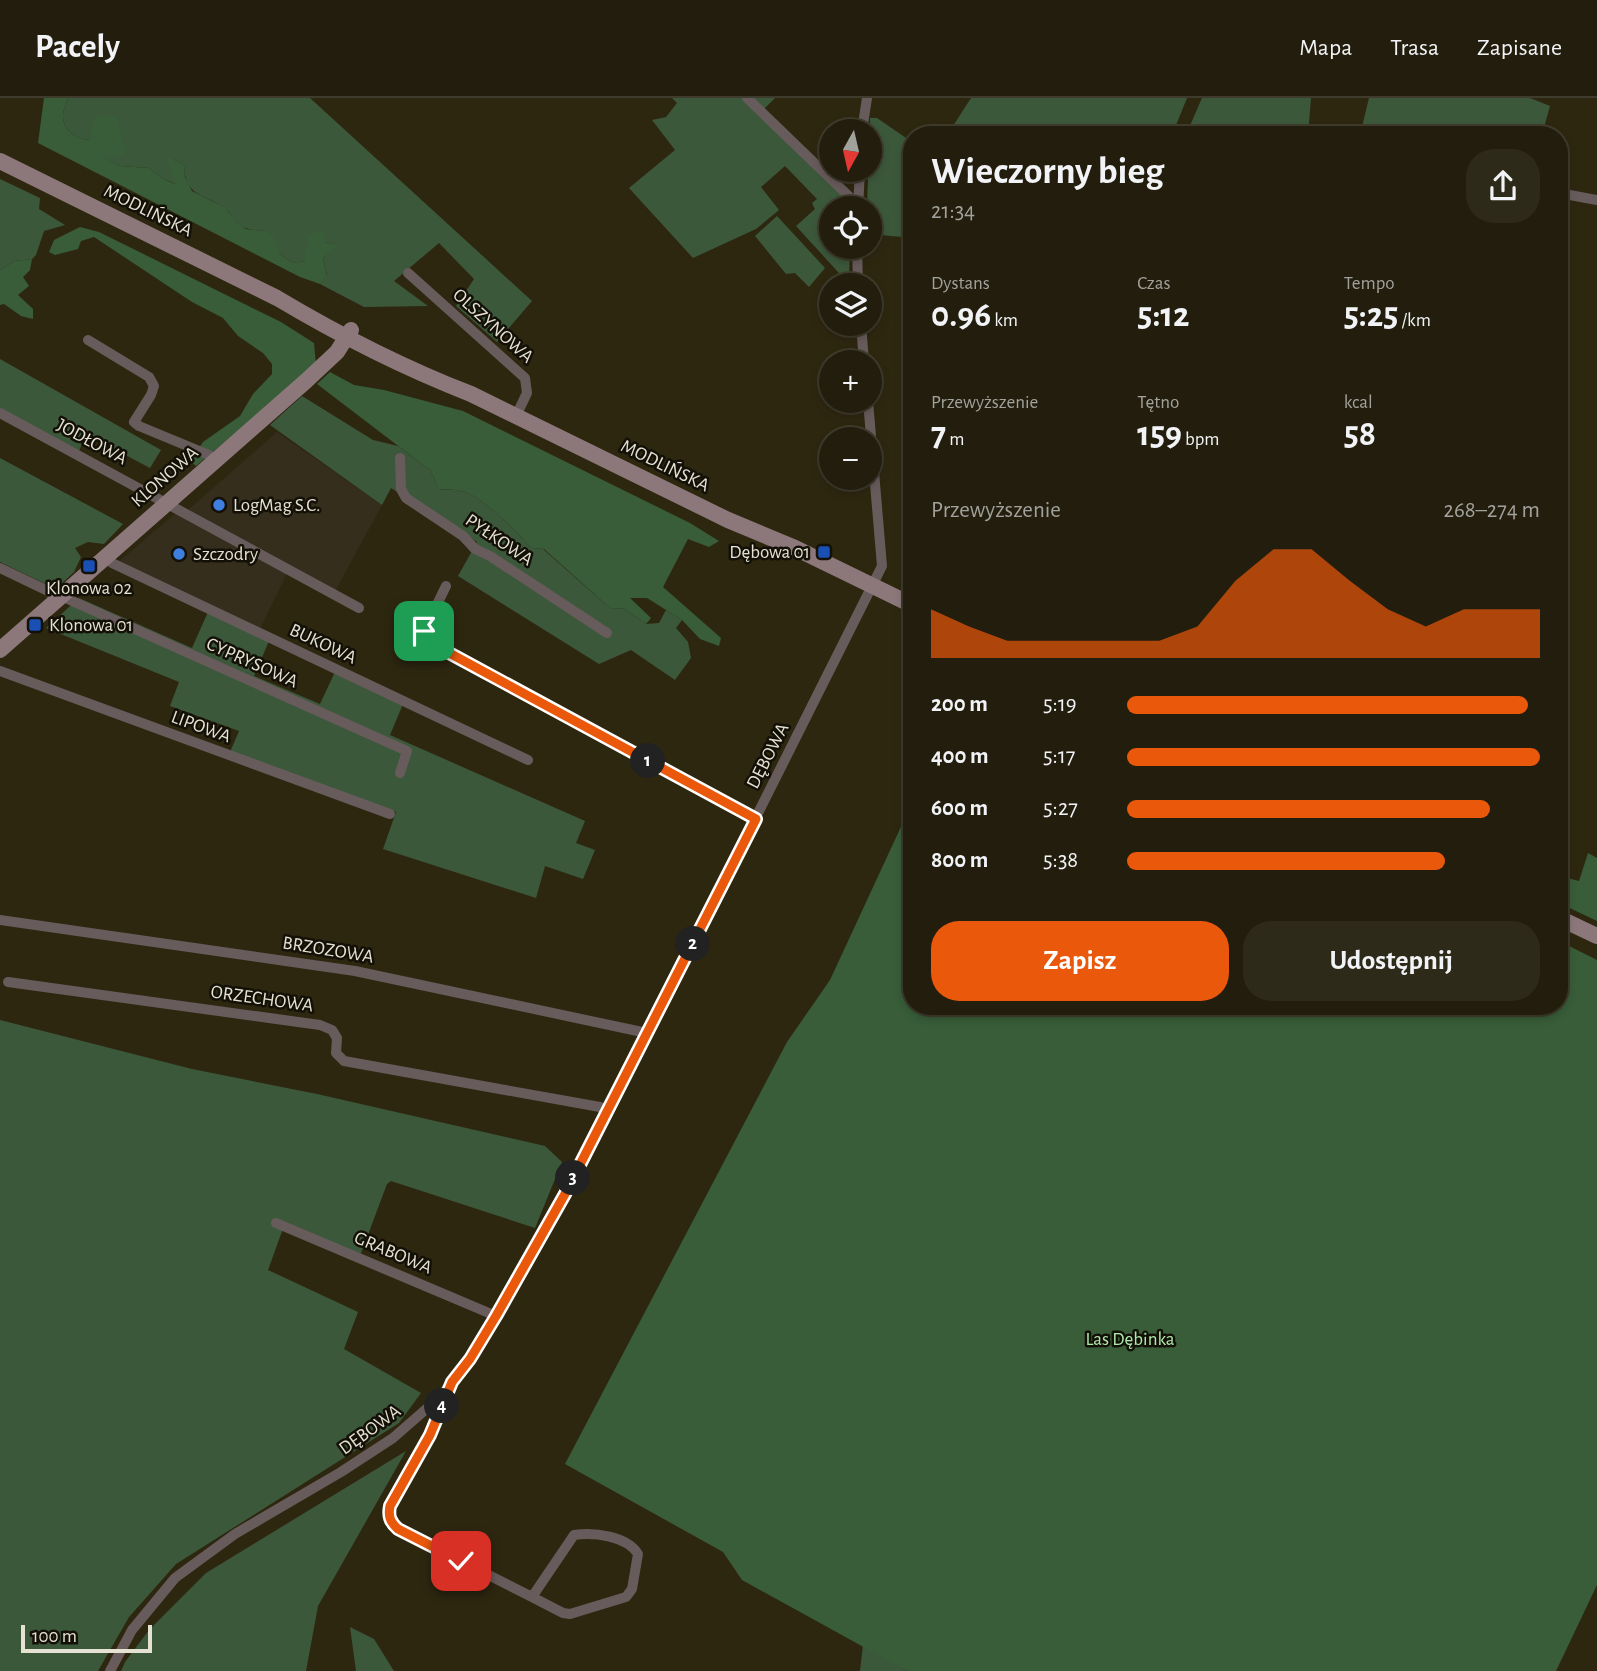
<!DOCTYPE html>
<html lang="pl">
<meta charset="utf-8">
<style>
:root{--surface:#221d0c;--page:#2e2a1a;--text:#f1f3f6;--muted:#a2a29d;--line:#3f3b2d;--accent:#ea580c}
body{margin:0;font-family:"Alegreya Sans",sans-serif;background:var(--page);color:var(--text);height:100vh;display:flex;flex-direction:column;font-size:26px;white-space:nowrap}
*{box-sizing:border-box;margin:0}
p{font-size:23px;color:var(--muted)}
.icon{flex:none;width:38px;height:38px;fill:none;stroke:currentColor;stroke-width:2;stroke-linecap:round;stroke-linejoin:round}
.map{position:relative;flex:1;overflow:hidden}
.panel{position:absolute;left:903px;top:28px;width:665px;height:889px;display:flex;flex-direction:column;background:var(--surface);border-radius:28px;box-shadow:0 4px 10px #0003,0 0 0 2px var(--line)}
.panel>*{flex:none}
.needle{width:46px;rotate:188deg}
.fabs{position:absolute;left:819px;top:21px;display:grid;gap:14px}
.fabs a{display:grid;place-items:center;width:63px;height:63px;border-radius:50%;background:var(--surface);box-shadow:0 4px 10px #0003,0 0 0 2px var(--line);font-size:35px}
.scale{position:absolute;left:21px;bottom:18px;width:131px;box-sizing:border-box;padding-left:7px;border:4px solid #e5e1d3;border-top:0;font-size:19px;line-height:24px;white-space:nowrap;color:#e5e1d3;-webkit-text-stroke:5px #131007;paint-order:stroke}
.pin{position:absolute;display:grid;place-items:center;width:60px;height:60px;color:#fff;margin:-30px;border-radius:14px;box-shadow:0 4px 10px #0006}
.km{position:absolute;width:35px;height:35px;margin:-18px;border-radius:50%;background:#222;color:#fff;font-size:19px;line-height:35px;text-align:center}
.round{display:grid;place-items:center;flex:none;width:74px;height:74px;border-radius:28px;background:var(--page)}
.overview{display:flex;align-items:center;justify-content:space-between;height:119px;padding:0 28px}
h1{font-size:38px;font-weight:700;line-height:52px}
.metrics{display:grid;grid-template-columns:repeat(3,1fr);gap:10px;height:119px;padding:7px 28px}
.metrics div{display:grid;align-content:center}
.metrics b{font-size:35px;font-weight:700}
.metrics small{font-size:19px;font-weight:400}
.metrics p{font-size:19px}
.chart{height:196px;padding:14px 28px}
.chart p{display:flex;justify-content:space-between}
.chart svg{width:100%;height:126px;margin-top:7px;fill:var(--accent);opacity:.7}
.primary-button{display:flex;gap:14px;margin-top:auto;padding:14px 28px}
.primary-button a{flex:1;height:80px;border-radius:28px;background:var(--accent);color:#fff;font-size:28px;font-weight:700;line-height:80px;text-align:center}
.primary-button a+a{background:var(--page);color:var(--text)}
ul{padding:0 28px;list-style:none;font-size:23px}
li{display:grid;grid-template-columns:112px 84px 1fr;align-items:center;height:52px}
li i{height:18px;border-radius:9px;background:var(--accent)}
header{display:flex;align-items:center;gap:42px;box-sizing:border-box;height:98px;padding:0 35px;background:var(--surface);border-bottom:2px solid var(--line)}
header strong{font-size:33px}
nav{display:flex;gap:38px;margin-inline-start:auto;font-size:24px}
.map>svg:first-child{display:block}
.commercial{fill:#362e1d}
.green{fill:#3c583b}
.forest{fill:#385d38}
.lines{fill:none;stroke-linecap:round;stroke-linejoin:round}
.street{stroke:#685b5c;stroke-width:10}
.secondary{stroke:#8c787a;stroke-width:16}
.route-casing{stroke:#fff;stroke-width:14}
.route{stroke:#ea580c;stroke-width:9}
.shop-dot{fill:#3f7fe0;stroke:#131007;stroke-width:2.5}
.transit-dot{fill:#1a4fb4;stroke:#131007;stroke-width:2.5}
.labels{text-anchor:middle;dominant-baseline:central;stroke-width:5;stroke-linejoin:round;paint-order:stroke}
.street-label{font-size:19px;fill:#e5e1d3;stroke:#131007}
.poi-label{font-size:19px;fill:#e5e1d3;stroke:#131007;text-anchor:start}
.park-label{font-size:19px;fill:#ade9ac;stroke:#131007}
</style>
<header>
<strong>Pacely</strong>
<nav><a>Mapa</a><a>Trasa</a><a>Zapisane</a></nav>
</header>
<div class="map">
<svg width="1597" height="1573" viewBox="0 0 1597 1573">
<rect width="100%" height="100%" fill="#2e2710"/>
<!-- commercial -->
<path class="commercial" d="M277,334L382,407L335,493L188,412Z
M176,415L287,475L259,533L117,465Z"/>
<!-- green -->
<path class="green" d="M68,0H310L532,203L497,244L456,208L474,181L439,145L394,183L428,208L364,209L320,186L327,177L323,160L338,147L325,144L305,163L293,165L280,156L265,133C254,132 242,132 234,122C231,117 229,112 223,109C202,95 185,98 184,67L167,58L176,86L163,81L149,70L120,68L103,59L91,30V41C78,44 62,32 63,17C63,11 67,6 68,0Z
M672,0H775L763,12L850,100V110H831V149H850L849,186L796,128L815,111L812,105L817,101L785,68L761,89L779,112L756,131L693,160L629,90L675,52L652,22L666,19L677,5Z
M971,0H1187L1172,37H938L953,28Z
M1202,0H1311L1308,37H1186Z
M1369,0H1530L1550,8L1542,37H1360Z
M870,20H877L912,44V140L870,136V110H867Z
M0,81L40,100L39,111L65,127L44,133L36,157L32,161L14,163L0,172Z
M777,118L825,170L809,189L795,175L786,176L755,138Z
M0,261L161,352L150,370L86,336L79,353L0,311Z
M302,298L373,342L398,348L431,373L438,391C446,392 454,391 461,393C480,396 518,435 531,450L543,451L611,511L623,510L646,526L659,525L666,512L682,522L676,530L688,544L691,560L675,582L631,552L599,566L458,478L477,444L391,390L382,407L270,327Z
M0,360L123,426L104,446L88,444L75,450L81,459L74,474L56,491L0,464Z
M79,500L192,550L208,514L269,543L254,578L320,606L335,574L403,606L390,637L585,723L576,745L595,752L583,781L545,768L536,800L383,751L396,714L230,654L239,633L170,608L179,584L46,530Z
M0,922L192,971L317,996L545,1048L562,1064L535,1130L391,1083L387,1086L360,1158L285,1125L268,1172L358,1214L344,1251L421,1295L399,1325L176,1466L129,1519L98,1573H0Z
M406,1353L318,1508L306,1573H121L125,1564L149,1532L206,1475Z
M350,1529L374,1541L394,1573H356Z
M863,1547L907,1573H860Z"/>
<!-- forest -->
<path class="forest" d="M44,0H68C67,6 63,11 63,17C62,32 78,44 91,41V30L96,18H116L126,53L122,58L104,59L120,68L149,70L163,81L175,86L166,57L184,67L185,79L192,93L226,110L237,125L246,131L265,133L274,139L280,156L293,165L305,163L308,137L323,132L325,144L340,147L323,160L327,178L320,186L300,179L38,45Z
M80,129L99,134L281,224L314,245L316,267L196,368L190,363L203,344L240,318L253,296L272,276V266L263,255L238,238L223,220L192,204L94,139L81,143L78,151L55,157L49,154L54,142Z
M32,161L30,172L23,179L29,188L18,197L33,211V221L21,218L4,206L0,207V172L14,163Z
M330,274L354,287L384,292L463,313L690,425L719,443L709,449L688,441L663,489L721,540L719,548L700,541L682,522L647,500H630L651,520L646,526L623,510L611,511L544,451L531,450C518,435 480,396 461,393C454,391 446,392 438,391L431,373L317,286Z
M912,705V908H1559V843L1597,862V1487L1556,1573H907L742,1482L723,1454L565,1366L787,944L830,882Z
M1588,755L1597,760V823L1559,805V778L1579,783Z"/>
<g class="lines">
<!-- street -->
<path class="street" d="M747,0L858,107
M862,33L867,0
M1559,95L1597,102
M858,110L860,72
M857,149L858,187
M408,175L525,280L527,295L516,318
M861,226L864,264
M88,242L149,279L154,288L151,297L134,324L139,328L209,357L215,362
M0,315L359,510
M400,360L401,391L406,400L463,438L475,451L490,458L607,535
M106,459L112,465L528,662
M0,470L48,493L57,501
M446,488L424,533L423,538L427,543L756,721
M61,498L407,653L400,675
M0,573L390,716
M0,822L355,873L647,935
M8,884L320,927L332,932L337,940L336,955L344,963L600,1009L609,1012
M276,1125L496,1218
M447,1297L430,1337L390,1408C388,1418 390,1424 398,1431L532,1499L574,1437C594,1434 627,1438 638,1456L632,1491L626,1499L570,1516L563,1515L532,1499
M110,1573L132,1532L175,1480L235,1436L341,1374L393,1340L440,1299L470,1261L496,1218L609,1012L882,468L868,303"/>
<!-- secondary -->
<path class="secondary" d="M0,63L277,200C339,237 404,270 471,296L728,422L795,450L912,507
M0,552L306,283L337,254L351,232
M1559,820L1597,838"/>
</g>
<g class="lines">
<!-- route casing -->
<g class="route-casing">
<path id="route" d="M424,533L423,538L427,543L756,721L565,1096L496,1218L470,1261L452,1284L430,1337L390,1408C388,1418 390,1424 398,1431L461,1463"/>
</g>
<!-- route -->
<use href="#route" class="route"/>
</g>
<!-- markers -->
<g class="shop-dot">
<circle cx="219" cy="407" r="7"/>
<circle cx="179" cy="456" r="7"/>
</g>
<g class="transit-dot">
<rect x="817" y="447" width="14" height="14" rx="3.5"/>
<rect x="82" y="461" width="14" height="14" rx="3.5"/>
<rect x="28" y="520" width="14" height="14" rx="3.5"/>
</g>
<g class="labels">
<!-- street labels -->
<g class="street-label">
<text transform="translate(148 113) rotate(26)">MODLIŃSKA</text>
<text transform="translate(493 228) rotate(42)">OLSZYNOWA</text>
<text transform="translate(92 344) rotate(28)">JODŁOWA</text>
<text transform="translate(665 368) rotate(26)">MODLIŃSKA</text>
<text transform="translate(165 379) rotate(-41)">KLONOWA</text>
<text transform="translate(499 442) rotate(34)">PYŁKOWA</text>
<text transform="translate(323 546) rotate(25)">BUKOWA</text>
<text transform="translate(252 565) rotate(24)">CYPRYSOWA</text>
<text transform="translate(201 629) rotate(20)">LIPOWA</text>
<text transform="translate(768 658) rotate(-63)">DĘBOWA</text>
<text transform="translate(328 852) rotate(9)">BRZOZOWA</text>
<text transform="translate(262 901) rotate(8)">ORZECHOWA</text>
<text transform="translate(393 1155) rotate(23)">GRABOWA</text>
<text transform="translate(370 1332) rotate(-36)">DĘBOWA</text>
</g>
<!-- poi labels -->
<g class="poi-label">
<text x="233" y="407">LogMag S.C.</text>
<text x="810" y="454" text-anchor="end">Dębowa 01</text>
<text x="193" y="456">Szczodry</text>
<text x="89" y="490" text-anchor="middle">Klonowa 02</text>
<text x="49" y="527">Klonowa 01</text>
</g>
<!-- park labels -->
<g class="park-label">
<text x="1130" y="1241">Las Dębinka</text>
</g>
</g>
</svg>
<div class="fabs">
<a><svg class="needle" viewBox="-14 -14 28 28"><path d="M0-13l5 13h-10z" fill="#e53935"/><path d="M0 13l5-13h-10z" fill="#a2a29d"/></svg></a>
<a><svg class="icon" aria-label="locate" viewBox="0 0 24 24"><circle cx="12" cy="12" r="6"/><path d="M12 2v4M12 18v4M2 12h4M18 12h4"/></svg></a>
<a><svg class="icon" aria-label="layers" viewBox="0 0 24 24"><path d="M12 4l9 5-9 5-9-5zM3 14l9 5 9-5"/></svg></a>
<a>+</a>
<a>−</a>
</div>
<div class="scale">100 m</div>
<div class="pin" style="left:424px;top:533px;background:#1e9e55"><svg class="icon" aria-label="arrive" viewBox="0 0 24 24"><path d="M6 21V4h12l-3 4 3 4H6"/></svg></div>
<div class="pin" style="left:461px;top:1463px;background:#d93025"><svg class="icon" aria-label="check" viewBox="0 0 24 24"><path d="M5 12l5 5 9-10"/></svg></div>
<b class="km" style="left:648px;top:663px">1</b>
<b class="km" style="left:693px;top:846px">2</b>
<b class="km" style="left:573px;top:1080px">3</b>
<b class="km" style="left:442px;top:1308px">4</b>
<section class="panel">
<div class="overview"><div><h1>Wieczorny bieg</h1><p>21:34</p></div><a class="round"><svg class="icon" aria-label="share" viewBox="0 0 24 24"><path d="M12 15V3M7 8l5-5 5 5M5 13v7h14v-7"/></svg></a></div>
<div class="metrics">
<div><p>Dystans</p><b>0.96<small> km</small></b></div>
<div><p>Czas</p><b>5:12</b></div>
<div><p>Tempo</p><b>5:25<small> /km</small></b></div>
</div>
<div class="metrics">
<div><p>Przewyższenie</p><b>7<small> m</small></b></div>
<div><p>Tętno</p><b>159<small> bpm</small></b></div>
<div><p>kcal</p><b>58</b></div>
</div>
<div class="chart"><p><span>Przewyższenie</span>268–274 m</p>
<svg viewBox="0 0 160 44" preserveAspectRatio="none"><path d="M0 44V27L10 33L20 38L30 38L40 38L50 38L60 38L70 33L80 17L90 6L100 6L110 17L120 27L130 33L140 27L150 27L160 27V44z"/></svg>
</div>
<ul>
<li><b>200 m</b>5:19<i style="width:97%"></i></li>
<li><b>400 m</b>5:17<i style="width:100%"></i></li>
<li><b>600 m</b>5:27<i style="width:88%"></i></li>
<li><b>800 m</b>5:38<i style="width:77%"></i></li>
</ul>
<div class="primary-button"><a>Zapisz</a><a>Udostępnij</a></div>
</section>
</div>
